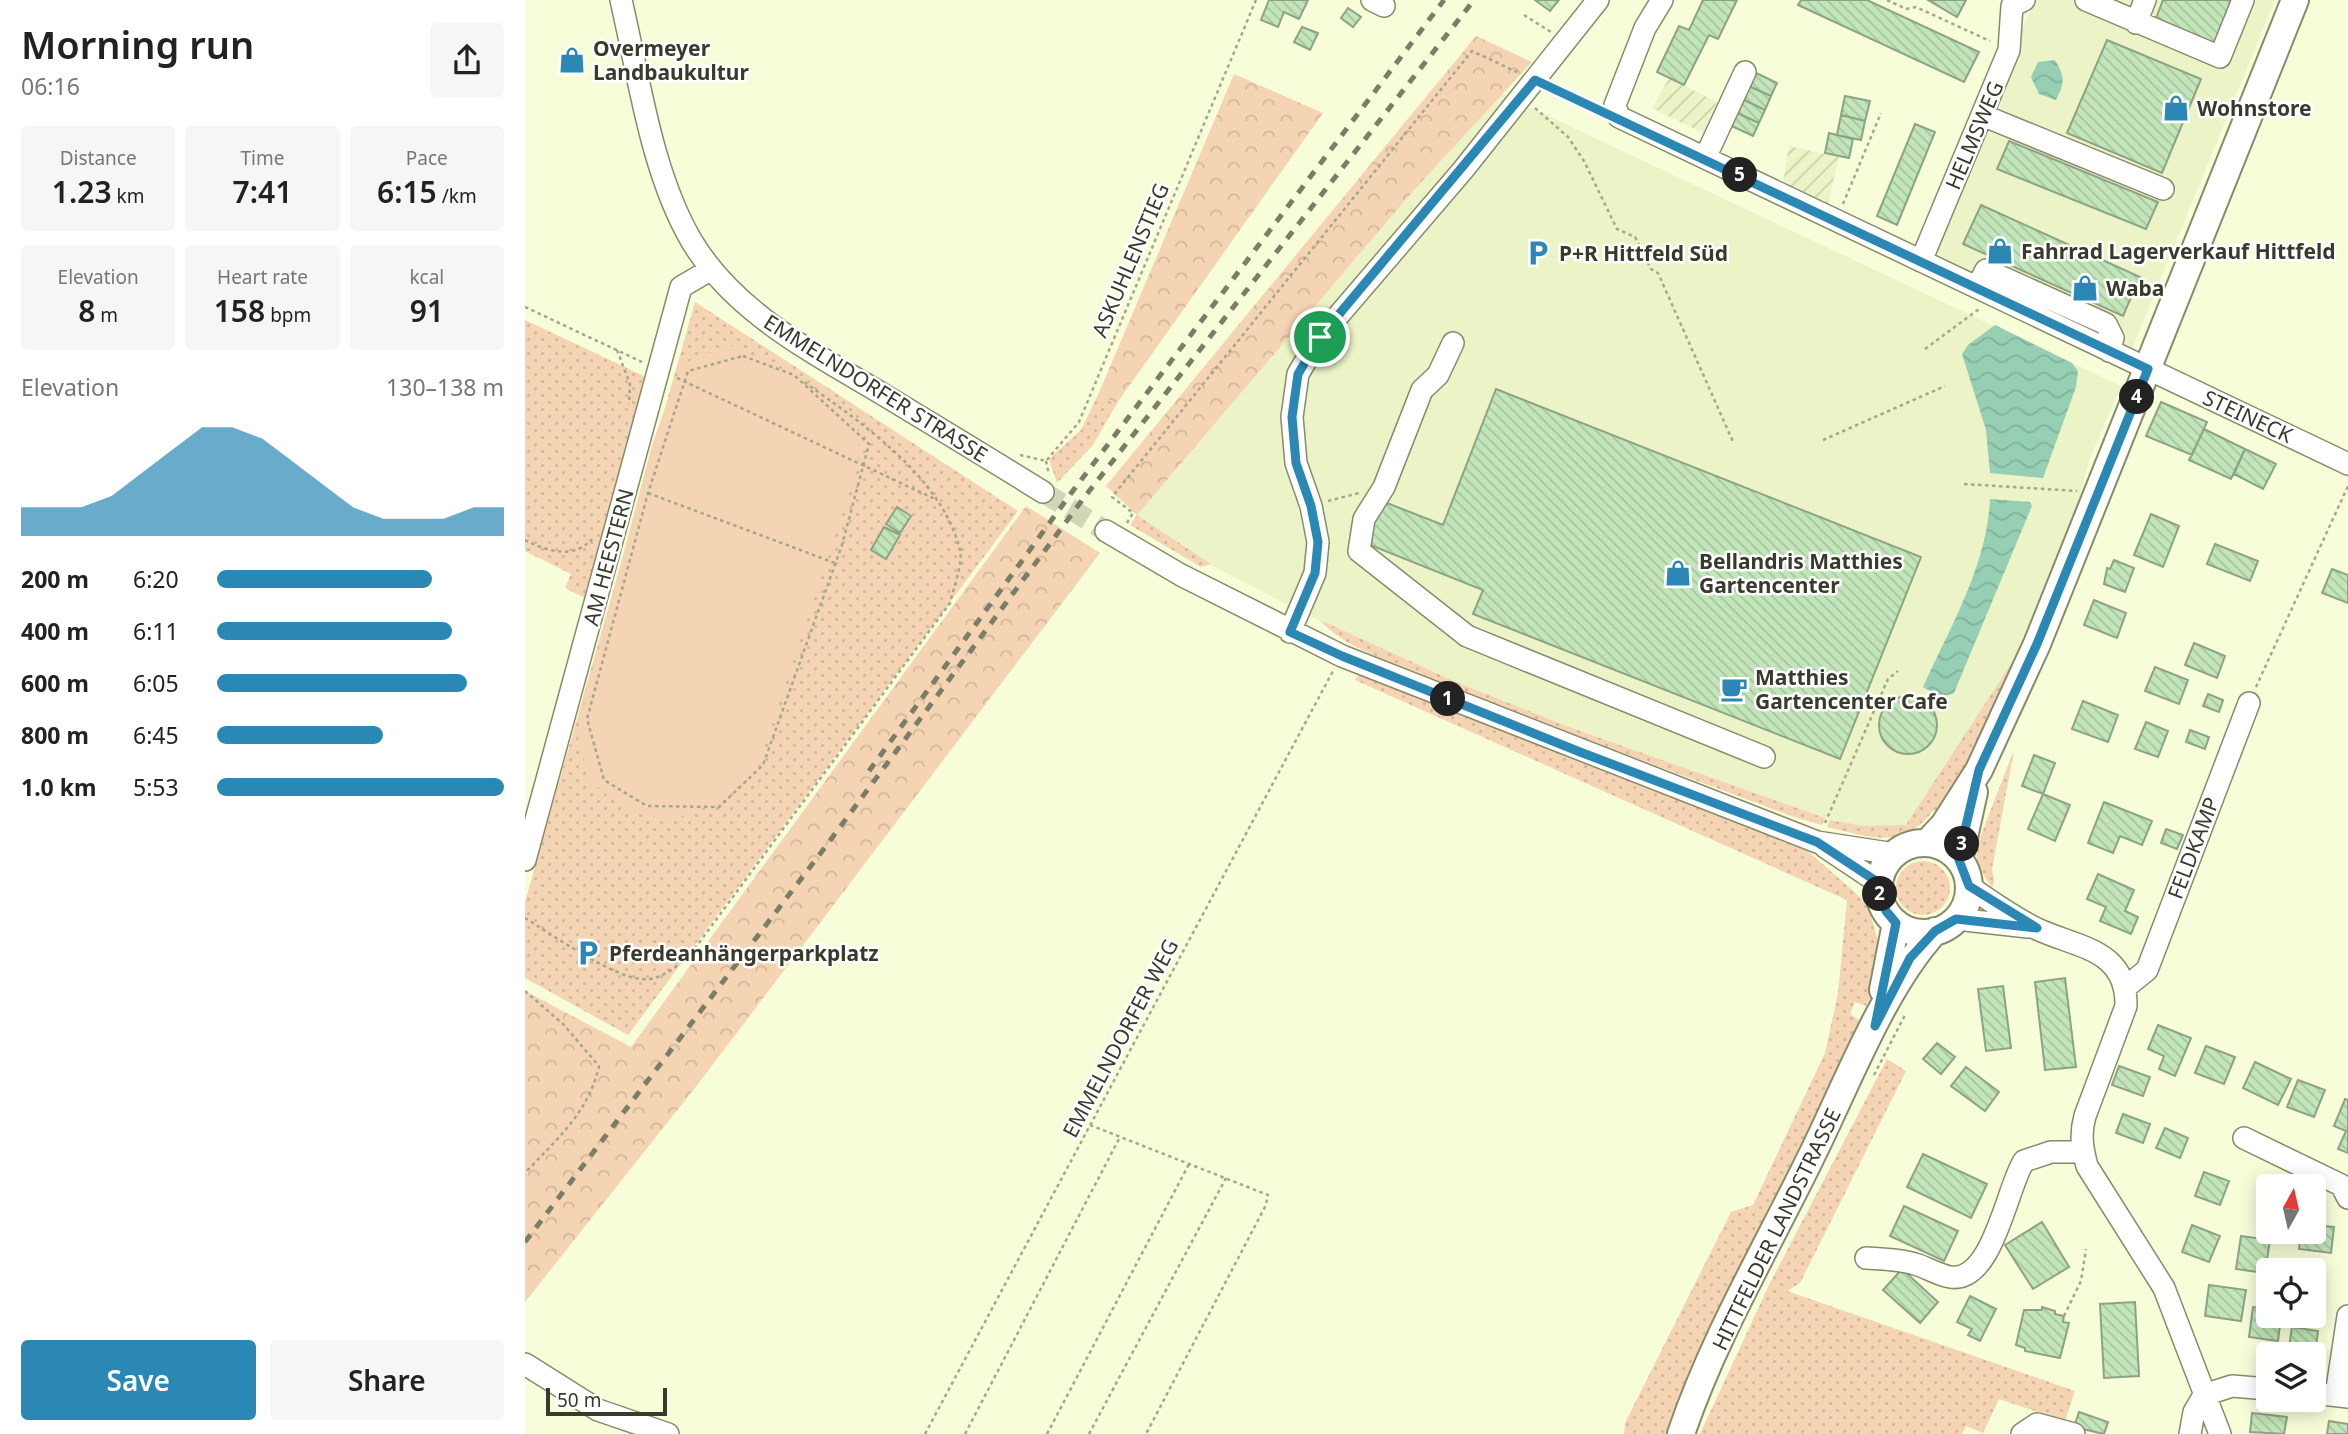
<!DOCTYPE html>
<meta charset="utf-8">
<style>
:root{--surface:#fff;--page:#f6f6f6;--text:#222;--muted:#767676;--accent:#2b88b5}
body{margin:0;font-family:"Noto Sans",sans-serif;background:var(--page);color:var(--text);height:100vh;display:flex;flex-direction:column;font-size:26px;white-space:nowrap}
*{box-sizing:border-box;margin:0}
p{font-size:23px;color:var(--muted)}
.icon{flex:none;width:38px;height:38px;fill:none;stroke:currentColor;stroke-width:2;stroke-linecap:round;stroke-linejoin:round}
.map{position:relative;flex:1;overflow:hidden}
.drawer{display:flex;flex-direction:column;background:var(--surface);width:525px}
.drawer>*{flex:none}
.needle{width:46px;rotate:8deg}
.buttons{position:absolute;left:1731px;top:1174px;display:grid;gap:14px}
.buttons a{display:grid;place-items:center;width:70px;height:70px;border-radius:7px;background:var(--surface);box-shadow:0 4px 18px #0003;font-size:35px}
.scale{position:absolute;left:21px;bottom:18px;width:121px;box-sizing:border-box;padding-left:7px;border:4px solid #383a2c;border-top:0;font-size:19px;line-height:24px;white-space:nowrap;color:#383a2c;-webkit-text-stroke:5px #fff;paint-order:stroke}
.pin{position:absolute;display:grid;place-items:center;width:60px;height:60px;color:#fff;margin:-30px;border:4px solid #fff;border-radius:50%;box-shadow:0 2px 7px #0007}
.km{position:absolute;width:35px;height:35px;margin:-18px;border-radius:50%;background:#222;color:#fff;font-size:19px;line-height:35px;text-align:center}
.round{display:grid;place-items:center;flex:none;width:74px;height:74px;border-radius:7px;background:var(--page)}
.head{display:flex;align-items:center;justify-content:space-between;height:119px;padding:0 21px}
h1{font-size:38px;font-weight:600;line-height:52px}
.figures{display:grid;grid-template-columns:repeat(3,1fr);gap:10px;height:119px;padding:7px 21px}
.figures div{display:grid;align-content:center;border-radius:7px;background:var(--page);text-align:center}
.figures b{font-size:30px;font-weight:600}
.figures small{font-size:19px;font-weight:400}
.figures p{font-size:19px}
.chart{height:196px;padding:14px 21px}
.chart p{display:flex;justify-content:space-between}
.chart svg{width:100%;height:126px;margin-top:7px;fill:var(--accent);opacity:.7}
.primary-button{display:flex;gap:14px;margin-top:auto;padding:14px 21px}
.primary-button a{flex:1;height:80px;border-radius:7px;background:var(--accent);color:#fff;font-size:28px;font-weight:600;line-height:80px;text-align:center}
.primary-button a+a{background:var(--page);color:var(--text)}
ul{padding:0 21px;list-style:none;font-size:23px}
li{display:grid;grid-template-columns:112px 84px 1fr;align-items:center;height:52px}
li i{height:18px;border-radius:9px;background:var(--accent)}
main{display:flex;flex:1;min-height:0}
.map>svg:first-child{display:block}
.built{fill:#ecf4c7}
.industrial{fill:url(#industrial-furrows)}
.grass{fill:url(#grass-dots)}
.forest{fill:url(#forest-crowns)}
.green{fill:#f4d4b3}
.water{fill:url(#water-waves)}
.building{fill:url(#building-back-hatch);stroke:#8ca386;stroke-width:2}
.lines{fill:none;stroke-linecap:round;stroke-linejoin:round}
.minor-tunnel{stroke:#d1d6b6;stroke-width:21;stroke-dasharray:21 10;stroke-linecap:butt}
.minor-casing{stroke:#868c6a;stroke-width:24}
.major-casing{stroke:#868c6a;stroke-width:30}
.path{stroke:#a3a78c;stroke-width:2.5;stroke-dasharray:3.5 3.5;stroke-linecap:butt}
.minor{stroke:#fff;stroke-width:21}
.major{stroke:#fff;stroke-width:26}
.rail{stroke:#7a7d67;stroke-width:5;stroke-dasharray:9 9;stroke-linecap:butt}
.route-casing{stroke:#fff;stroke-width:14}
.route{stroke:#2b88b5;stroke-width:9}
.labels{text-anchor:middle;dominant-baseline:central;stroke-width:5;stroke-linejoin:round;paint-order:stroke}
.poi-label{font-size:21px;font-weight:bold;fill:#383a2c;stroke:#fff;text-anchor:start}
.street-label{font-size:21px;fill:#383a2c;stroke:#fff}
</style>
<main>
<section class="drawer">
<div class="head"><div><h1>Morning run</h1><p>06:16</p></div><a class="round"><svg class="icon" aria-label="share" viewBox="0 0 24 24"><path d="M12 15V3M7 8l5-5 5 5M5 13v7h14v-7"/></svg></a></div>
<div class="figures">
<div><p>Distance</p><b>1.23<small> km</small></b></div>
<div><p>Time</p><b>7:41</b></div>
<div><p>Pace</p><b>6:15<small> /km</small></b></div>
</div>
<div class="figures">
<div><p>Elevation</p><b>8<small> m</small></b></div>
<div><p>Heart rate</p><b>158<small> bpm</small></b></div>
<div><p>kcal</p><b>91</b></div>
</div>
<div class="chart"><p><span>Elevation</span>130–138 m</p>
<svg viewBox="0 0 160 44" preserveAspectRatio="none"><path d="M0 44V34L10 34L20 34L30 30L40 22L50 14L60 6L70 6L80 10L90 18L100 26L110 34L120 38L130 38L140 38L150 34L160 34V44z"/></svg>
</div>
<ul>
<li><b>200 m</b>6:20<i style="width:75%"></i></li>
<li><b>400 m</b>6:11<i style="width:82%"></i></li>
<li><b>600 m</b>6:05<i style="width:87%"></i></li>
<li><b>800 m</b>6:45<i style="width:58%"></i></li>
<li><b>1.0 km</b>5:53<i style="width:100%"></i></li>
</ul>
<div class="primary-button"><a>Save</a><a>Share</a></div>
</section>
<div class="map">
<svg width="1823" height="1434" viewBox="0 0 1823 1434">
<defs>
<pattern id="industrial-furrows" width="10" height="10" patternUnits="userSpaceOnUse" patternTransform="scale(1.75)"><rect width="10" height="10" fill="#ecf4c7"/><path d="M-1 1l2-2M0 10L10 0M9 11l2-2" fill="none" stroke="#cbd2ab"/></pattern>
<pattern id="grass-dots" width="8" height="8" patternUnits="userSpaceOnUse" patternTransform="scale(1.75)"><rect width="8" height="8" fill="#f4d4b3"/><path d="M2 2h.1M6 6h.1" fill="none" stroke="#d2b79a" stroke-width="1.8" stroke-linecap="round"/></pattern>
<pattern id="forest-crowns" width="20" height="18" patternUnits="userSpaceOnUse" patternTransform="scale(1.75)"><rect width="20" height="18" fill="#f4d4b3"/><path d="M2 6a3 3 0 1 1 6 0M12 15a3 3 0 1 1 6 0" fill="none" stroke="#d2b79a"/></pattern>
<pattern id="water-waves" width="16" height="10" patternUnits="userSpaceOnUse" patternTransform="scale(1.75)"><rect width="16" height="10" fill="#96cfb3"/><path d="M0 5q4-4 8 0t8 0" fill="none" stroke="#82b29a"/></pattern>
<pattern id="building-back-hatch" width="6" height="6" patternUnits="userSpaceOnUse" patternTransform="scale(1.75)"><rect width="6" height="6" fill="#c2e5b9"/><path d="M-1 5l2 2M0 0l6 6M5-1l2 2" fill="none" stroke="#a7c59f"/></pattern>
</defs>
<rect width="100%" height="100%" fill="#f7fdd8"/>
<!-- built -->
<path class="built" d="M1510,0H1750L1607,349L1401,249Z
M977,94L1596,386L1563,463L1551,514L1493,653L1381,826H1339L1305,820L1047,728L929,681L782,615L682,563L612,515L889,190Z"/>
<!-- industrial -->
<path class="industrial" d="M1144,78L1192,102L1178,133L1127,108Z
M1264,146L1314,157L1303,203L1258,182Z"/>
<!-- grass -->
<path class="grass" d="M170,302L493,511L103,1035L0,978V902Z
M0,320L123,378L64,600L40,588L46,574L0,551Z
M573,395L592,403L568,445L532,483L524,459L556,430Z
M612,515L686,564L676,567L605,525Z
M795,620L929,681L1047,728L1300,818L1297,825L1269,817C1144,770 1017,725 894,673C862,660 818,647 795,620Z
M1493,653L1418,814L1409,810C1376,851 1347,837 1302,827L1305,820L1339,826L1381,825Z
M834,674L1278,847L1342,903L1354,944L1349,990L1341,1006L1330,1002L1325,1014L1338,1023L1144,1434H1099L1100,1423L1206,1212L1228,1205L1300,1053L1313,993L1322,900L830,680Z
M1489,750L1467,869L1469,882L1467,888L1452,864L1451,848Z
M1371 888a27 27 0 1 1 54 0a27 27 0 1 1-54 0Z
M1362,1059L1381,1071L1275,1283L1262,1291L1550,1391L1540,1421L1474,1399L1458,1433L1441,1426L1437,1434H1175L1244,1285Z"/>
<!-- forest -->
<path class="forest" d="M951,36L1007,62L889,190L612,515L581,486Z
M709,74L798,113L592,403L573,395Z
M501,506L575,553L173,1084L0,1302V991L106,1047Z"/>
<!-- green -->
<path class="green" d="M205,345L269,375L304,399L334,432L333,463L230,774L179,808L144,821L95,806L64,780L52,732L127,445L156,364Z"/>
<!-- water -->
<path class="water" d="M1530,60C1540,76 1540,83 1531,100L1514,94L1506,77L1513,62Z
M1470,325L1547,363L1553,371L1551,387L1518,478L1465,473L1461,430L1437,354L1443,345Z
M1465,499L1505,502L1507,506L1429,693L1416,697L1398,687C1425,627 1462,566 1465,499Z"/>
<!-- building -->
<path class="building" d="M744,0H783L774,19L759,12L753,27L736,20Z
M1010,0H1034L1025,11Z
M1178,0H1212L1193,39L1184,35L1159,85L1132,72L1154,26L1164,30Z
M1276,0H1342L1454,52L1439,82L1273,5Z
M1403,0H1441L1432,17Z
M1638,0H1709L1690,46L1630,21Z
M823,8L836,17L828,27L816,18Z
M777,27L793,33L785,50L769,42Z
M1582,40L1676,79L1637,173L1542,133Z
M1225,70L1252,83L1246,96L1219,84Z
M1219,84L1246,96L1240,110L1213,97Z
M1320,96L1345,101L1340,121L1316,115Z
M1213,97L1240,110L1234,123L1206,110Z
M1206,110L1234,123L1228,136L1200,123Z
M1316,115L1340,121L1336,140L1312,135Z
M1390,124L1410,132L1372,225L1352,216Z
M1304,133L1328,139L1324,158L1300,153Z
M1484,141L1633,202L1621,229L1472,169Z
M1456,205L1615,277L1598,316L1438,244Z
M971,389L1396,557L1315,759L948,614L958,590L840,543L857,501L918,525Z
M1636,402L1682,422L1667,455L1621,436Z
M1679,429L1720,449L1706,479L1664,460Z
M1720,449L1751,464L1738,489L1709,474Z
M372,507L386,516L375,533L361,524Z
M1626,514L1654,526L1638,567L1609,555Z
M359,527L375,535L361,559L346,550Z
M1690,544L1733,561L1725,581L1682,564Z
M1589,560L1609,568L1600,592L1579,584L1582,568L1585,569Z
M1807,569L1823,575V603L1797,593Z
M1569,600L1601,613L1592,638L1559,625Z
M1669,643L1700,656L1692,678L1660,665Z
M1630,667L1663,680L1654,704L1620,691Z
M1683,694L1698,700L1694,712L1678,706Z
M1354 725a29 29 0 1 1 58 0a29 29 0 1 1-58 0Z
M1558,701L1593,715L1583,742L1547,729Z
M1621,722L1643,731L1633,757L1610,749Z
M1665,730L1684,737L1680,749L1661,742Z
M1509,755L1530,763L1518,794L1497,786Z
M1518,794L1545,805L1530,841L1503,829Z
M1579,802L1627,821L1617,845L1595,836L1588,853L1563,843Z
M1641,829L1658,835L1652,849L1636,843Z
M1573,874L1609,890L1600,911L1613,917L1606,934L1575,921L1581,907L1562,899Z
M1540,978L1551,1067L1520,1070L1510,982Z
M1478,986L1486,1048L1461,1051L1453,989Z
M1633,1025L1666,1038L1650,1076L1634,1069L1639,1056L1623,1049Z
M1412,1043L1430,1057L1416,1074L1398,1059Z
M1681,1046L1710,1057L1699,1084L1670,1073Z
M1730,1062L1766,1079L1753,1105L1718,1088Z
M1594,1066L1625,1077L1618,1096L1587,1085Z
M1441,1067L1474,1092L1460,1111L1426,1086Z
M1773,1080L1800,1090L1789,1117L1762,1107Z
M1820,1099L1823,1100V1153L1813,1149L1821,1131L1809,1126Z
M1598,1114L1625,1124L1618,1143L1591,1133Z
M1640,1128L1663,1138L1655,1158L1631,1148Z
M1398,1154L1462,1184L1446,1218L1382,1187Z
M1679,1172L1704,1181L1695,1205L1670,1196Z
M1742,1190L1743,1191V1216L1733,1212Z
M1379,1206L1433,1231L1419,1261L1365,1236Z
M1517,1222L1544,1267L1508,1289L1480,1245Z
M1667,1225L1695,1236L1684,1262L1657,1252Z
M1788,1225L1809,1227L1806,1253L1774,1249L1776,1232H1788Z
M1716,1236L1745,1240L1740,1273L1711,1269Z
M1377,1269L1413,1302L1395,1323L1358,1290Z
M1684,1285L1721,1290L1716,1321L1680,1316Z
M1445,1296L1471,1309L1455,1341L1443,1335L1447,1329L1432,1322Z
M1610,1302L1614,1376L1579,1378L1575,1304Z
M1517,1307L1530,1311V1314L1539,1316L1538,1322L1544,1323L1535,1358L1500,1351V1348L1491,1345L1499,1310H1517Z
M1728,1307L1743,1309V1316H1756L1753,1341L1724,1337Z
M1767,1327L1793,1331L1789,1362L1788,1354H1763Z
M1554,1412L1583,1422L1579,1434L1549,1427Z
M1727,1413L1762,1417L1759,1434L1725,1432Z
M1804,1421L1823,1424V1434H1802Z"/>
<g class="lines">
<!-- minor-tunnel -->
<path class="minor-tunnel" d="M518,492L581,531"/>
<!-- minor casing -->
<g class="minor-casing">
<path id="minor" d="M96,0C114,77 126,171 166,240C209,313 289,353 359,395C412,427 465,459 518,492
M847,0L859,6
M1137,0L1120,28L1090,105L1094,117L1823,464
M1561,0L1695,57L1718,0
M1611,23L1620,0
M1457,115L1638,189
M1180,158L1220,72
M1396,261L1484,50L1487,6L1499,0
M1452,287L1461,270L1581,324L1588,338L1584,351
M928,343L913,375L897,390L859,487L839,519L834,551L942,636L1239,757
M581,531L656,575L817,656L1292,842L1370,854
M765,632L790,573L793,542L786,506L771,463L767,417L773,374L795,337L938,170L1073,0
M1300,847L1354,883
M0,860L156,287L185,270
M1444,886C1465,901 1488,917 1512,929C1553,948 1602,949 1601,1006L1560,1116C1555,1134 1557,1147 1562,1166L1639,1288L1695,1434
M1431,919L1503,927
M1601,987L1622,970L1724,703
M1719,1138L1816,1185L1823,1198
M1341,1258C1357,1259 1374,1259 1390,1264C1401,1267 1413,1275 1425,1277C1468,1284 1482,1186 1499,1161L1526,1152H1558
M0,1364L73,1410L143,1434
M1788,1393L1823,1397
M1679,1395L1707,1386L1743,1389
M1811,1395L1823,1316
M1497,1434L1512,1424L1549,1434
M1665,1434L1669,1412L1679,1395"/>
</g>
<!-- major casing -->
<g class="major-casing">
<path id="major" d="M1402,843L1419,825L1454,770L1512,644L1770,0
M1354 888a45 45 0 1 1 90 0a45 45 0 1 1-90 0Z
M1434,860L1449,792
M1358,990L1371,923
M1156,1434C1188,1339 1241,1249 1285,1159C1321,1087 1357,989 1410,931"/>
</g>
<!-- path -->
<path class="path" d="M1362,0L1381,9L1391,7L1465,41
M999,15L1026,32
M1027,88L1072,108
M1010,108L1043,137L1059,161L1092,229L1110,237L1126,269L1133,273L1209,444
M1318,204L1356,113
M0,307L117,362
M1400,349L1454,309
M92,350L105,384L104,404
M218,356L269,375L344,444L317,545L238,765L194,807L122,806L79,780L62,719L123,493L163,371Z
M152,378L412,500
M1298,440L1420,386
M495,455L521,461L554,422L731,0
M521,461L524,475
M1439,484L1552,491
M123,493L310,563
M803,501L834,493
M602,523L608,513L587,497L947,51L992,72
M0,540C22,551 48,560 67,539
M1731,687L1823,486
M1300,823L1363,679L1373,671
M1349,901L1352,915
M0,918C26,934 89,978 117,979C136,981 152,966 165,955L425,603C428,589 438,564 435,550C417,477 337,423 279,382
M0,991L38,1024L74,1066C64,1112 32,1139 0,1173
M1349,1075L1380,1015
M565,1125L743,1195L741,1205L621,1434
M1539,1316L1556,1281L1561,1249
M400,1434L808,671
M440,1434L595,1137
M522,1434L664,1164
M564,1434L701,1178"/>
<!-- minor -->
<use href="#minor" class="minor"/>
<!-- major -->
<use href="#major" class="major"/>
<!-- rail -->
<path class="rail" d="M344,771L547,492L919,0
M0,1242L295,854L558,499L949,0"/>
</g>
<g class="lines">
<!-- route casing -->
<g class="route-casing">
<path id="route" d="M1010,80L1623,369L1512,644L1454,770L1439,834L1434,860L1444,886L1512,928L1431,919L1410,931L1385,958L1350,1026L1371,923L1361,911L1354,883L1292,842L1055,752L817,656L765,632L790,573L793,542L786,506L771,463L767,417L773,374L795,337Z"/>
</g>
<!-- route -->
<use href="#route" class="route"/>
</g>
<!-- icons -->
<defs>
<g id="shop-bare" transform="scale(2.1)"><path d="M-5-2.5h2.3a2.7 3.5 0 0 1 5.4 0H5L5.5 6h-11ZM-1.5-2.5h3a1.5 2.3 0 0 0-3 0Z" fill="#2b88b5" stroke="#fff" stroke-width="2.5" paint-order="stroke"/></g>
<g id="parking-bare" transform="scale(2.1)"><path d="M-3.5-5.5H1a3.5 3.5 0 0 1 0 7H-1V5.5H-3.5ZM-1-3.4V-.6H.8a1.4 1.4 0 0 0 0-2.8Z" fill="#2b88b5" stroke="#fff" stroke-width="2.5" paint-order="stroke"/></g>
<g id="cafe-bare" transform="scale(2.1)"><path d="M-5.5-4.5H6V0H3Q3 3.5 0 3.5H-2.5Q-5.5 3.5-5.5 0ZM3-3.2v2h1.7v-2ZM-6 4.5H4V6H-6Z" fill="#2b88b5" stroke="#fff" stroke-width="2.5" paint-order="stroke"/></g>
</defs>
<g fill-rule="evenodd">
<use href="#shop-bare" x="47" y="60"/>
<use href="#shop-bare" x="1651" y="108"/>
<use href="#shop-bare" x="1475" y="251"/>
<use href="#parking-bare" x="1013" y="253"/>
<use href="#shop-bare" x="1560" y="288"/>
<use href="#shop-bare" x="1153" y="573"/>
<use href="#cafe-bare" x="1209" y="689"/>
<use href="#parking-bare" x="63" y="953"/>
</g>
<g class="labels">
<!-- poi labels -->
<g class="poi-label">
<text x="68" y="48">Overmeyer<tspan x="68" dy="24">Landbaukultur</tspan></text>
<text x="1672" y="108">Wohnstore</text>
<text x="1496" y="251">Fahrrad Lagerverkauf Hittfeld</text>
<text x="1034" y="253">P+R Hittfeld Süd</text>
<text x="1581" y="288">Waba</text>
<text x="1174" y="561">Bellandris Matthies<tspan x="1174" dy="24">Gartencenter</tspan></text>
<text x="1230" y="677">Matthies<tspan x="1230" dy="24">Gartencenter Cafe</tspan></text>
<text x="84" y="953">Pferdeanhängerparkplatz</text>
</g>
<!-- street labels -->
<g class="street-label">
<text transform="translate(1449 135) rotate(-67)">HELMSWEG</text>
<text transform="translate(605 260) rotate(-67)">ASKUHLENSTIEG</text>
<text transform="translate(351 388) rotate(32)">EMMELNDORFER STRASSE</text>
<text transform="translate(1723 416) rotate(25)">STEINECK</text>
<text transform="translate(83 557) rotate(-75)">AM HEESTERN</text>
<text transform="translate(1668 848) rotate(-69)">FELDKAMP</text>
<text transform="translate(595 1038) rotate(-62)">EMMELNDORFER WEG</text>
<text transform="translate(1251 1229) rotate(-64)">HITTFELDER LANDSTRASSE</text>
</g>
</g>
</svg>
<div class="buttons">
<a><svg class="needle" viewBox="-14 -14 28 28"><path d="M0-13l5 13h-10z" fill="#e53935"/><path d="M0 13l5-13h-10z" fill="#767676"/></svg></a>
<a><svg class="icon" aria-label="locate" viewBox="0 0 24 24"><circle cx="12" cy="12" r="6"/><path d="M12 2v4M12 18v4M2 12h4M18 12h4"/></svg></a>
<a><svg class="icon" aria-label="layers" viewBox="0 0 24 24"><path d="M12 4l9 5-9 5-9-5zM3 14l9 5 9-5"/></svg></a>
</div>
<div class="scale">50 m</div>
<div class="pin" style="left:795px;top:337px;background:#1e9e55"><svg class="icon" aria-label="arrive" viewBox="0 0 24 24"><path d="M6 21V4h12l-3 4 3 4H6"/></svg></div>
<b class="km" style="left:923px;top:699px">1</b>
<b class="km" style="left:1355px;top:894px">2</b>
<b class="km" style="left:1437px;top:844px">3</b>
<b class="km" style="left:1612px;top:397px">4</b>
<b class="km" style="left:1215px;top:175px">5</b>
</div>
</main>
